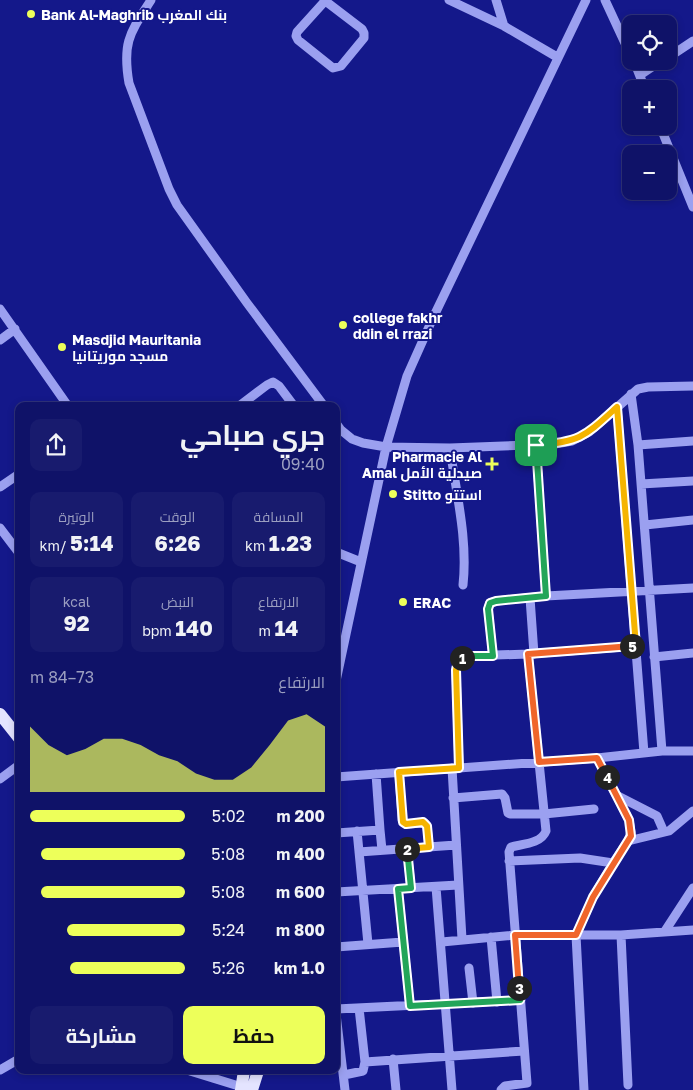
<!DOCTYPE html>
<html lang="ar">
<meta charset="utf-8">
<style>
:root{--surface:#0f1268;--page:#181b6e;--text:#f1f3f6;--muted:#9b9ec0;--line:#2f327c;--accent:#edff5a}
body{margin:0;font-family:"Golos Text",Cairo,sans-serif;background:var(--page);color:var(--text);direction:rtl;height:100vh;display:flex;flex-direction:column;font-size:19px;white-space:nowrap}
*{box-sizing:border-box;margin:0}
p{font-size:16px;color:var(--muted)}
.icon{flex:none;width:28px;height:28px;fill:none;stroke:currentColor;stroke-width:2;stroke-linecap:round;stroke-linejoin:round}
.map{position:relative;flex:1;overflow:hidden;direction:ltr}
.sheet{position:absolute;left:15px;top:402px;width:325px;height:672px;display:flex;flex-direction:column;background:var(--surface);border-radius:10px;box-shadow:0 2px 8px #0003,0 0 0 1px var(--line);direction:rtl}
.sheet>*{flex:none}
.controls{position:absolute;left:622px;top:15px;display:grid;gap:10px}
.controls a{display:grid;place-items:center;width:55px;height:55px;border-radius:10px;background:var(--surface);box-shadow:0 2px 8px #0003,0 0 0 1px var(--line);font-size:25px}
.pin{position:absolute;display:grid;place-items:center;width:42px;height:42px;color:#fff;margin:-21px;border-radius:10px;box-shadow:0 2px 8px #0006}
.km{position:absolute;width:25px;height:25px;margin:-12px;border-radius:50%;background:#222;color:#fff;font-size:14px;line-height:25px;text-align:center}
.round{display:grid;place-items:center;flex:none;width:52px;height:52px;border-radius:10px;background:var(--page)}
.overview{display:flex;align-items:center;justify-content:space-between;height:85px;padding:0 15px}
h1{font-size:28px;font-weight:700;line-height:38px}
.metrics{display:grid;grid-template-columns:repeat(3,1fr);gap:8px;height:85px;padding:5px 15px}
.metrics div{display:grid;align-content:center;border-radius:10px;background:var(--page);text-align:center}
.metrics b{font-size:21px;font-weight:700}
.metrics small{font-size:14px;font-weight:400}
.metrics p{font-size:14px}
.chart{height:140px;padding:10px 15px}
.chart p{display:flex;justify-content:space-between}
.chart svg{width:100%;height:90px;margin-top:5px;fill:var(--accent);opacity:.7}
.action{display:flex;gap:10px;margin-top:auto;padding:10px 15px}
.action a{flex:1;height:58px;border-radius:10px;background:var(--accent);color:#111;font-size:20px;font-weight:700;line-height:58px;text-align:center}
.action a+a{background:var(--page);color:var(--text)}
ul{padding:0 15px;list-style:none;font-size:16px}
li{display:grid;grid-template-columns:80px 60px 1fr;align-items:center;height:38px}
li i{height:12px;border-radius:6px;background:var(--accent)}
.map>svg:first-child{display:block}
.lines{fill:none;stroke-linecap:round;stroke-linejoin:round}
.minor{stroke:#9ba0f0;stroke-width:9}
.major{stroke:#e4e4ff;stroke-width:12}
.split-1-casing{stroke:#fff;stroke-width:10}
.split-2-casing{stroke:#fff;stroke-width:10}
.split-3-casing{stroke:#fff;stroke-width:10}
.split-4-casing{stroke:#fff;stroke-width:10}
.split-5-casing{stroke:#fff;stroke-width:10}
.split-6-casing{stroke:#fff;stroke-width:10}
.split-1{stroke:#22a559;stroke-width:6}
.split-2{stroke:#f5b400;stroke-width:6}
.split-3{stroke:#22a559;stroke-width:6}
.split-4{stroke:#f0652b;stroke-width:6}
.split-5{stroke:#f0652b;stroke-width:6}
.split-6{stroke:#f5b400;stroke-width:6}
.poi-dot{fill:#edff5a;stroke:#14188a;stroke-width:2}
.labels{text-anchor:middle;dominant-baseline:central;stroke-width:4;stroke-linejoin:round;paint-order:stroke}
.poi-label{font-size:14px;font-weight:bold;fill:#fff;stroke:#14188a;text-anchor:start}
</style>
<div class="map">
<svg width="693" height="1090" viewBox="0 0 693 1090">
<rect width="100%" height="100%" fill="#14188a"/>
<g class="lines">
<!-- minor -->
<path class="minor" d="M151,0C130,33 122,42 129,83L169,189L177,205L247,303L324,406
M324,0L362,29L364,33V38L341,66L333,68L298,40L296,36L297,32L325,1
M449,0L504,26L557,57
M496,0L504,26
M605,0L631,56
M669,57L693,41
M634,61L645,89
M640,75L661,61
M660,126L693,207
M0,309L68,406
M0,340L15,329
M631,394L638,445L662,751
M239,406L267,385L273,382L279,386L294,406
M617,407L644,753
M336,423L341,430L352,439L363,443L386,447L450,448L555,444L572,441L589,432L638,389L648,387L693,386
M536,445L546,596
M638,445L693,441
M450,448C456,493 468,539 463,585
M641,484L693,481
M0,487L19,474
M645,525L693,520
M0,528L19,553
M336,552L361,562
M530,598L534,654
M493,656L488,609L490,603L496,601L546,596L693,588
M654,657L693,653
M336,681L386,447L407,376L432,320L586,0
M452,768L462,939
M459,768L456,670L457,661L466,656L528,654L636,646
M399,772L402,820L406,824L425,823L427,826L429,847
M336,777L597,758L662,751H693
M0,779L19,765
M616,795L657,816L664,832
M453,798L502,794L505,798L508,813L510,814H544L594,809
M380,830L382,850
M357,831L368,944
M336,833L380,830L376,774
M628,841L669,831L693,811
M407,848L411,888
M359,852L456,845
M509,861L580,858L613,863
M436,887L452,1090
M398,889L410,1006
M336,892L458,885
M665,931L693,888
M621,935L628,1085
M491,937L497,1002
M442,942L515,935H621L693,930
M336,947L403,942
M469,968L473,1003
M359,1008L365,1062L524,1051
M336,1009L521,1000
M336,1014L345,1090
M393,1059L396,1090
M0,1070L19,1059
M190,1071L242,1087
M344,1075L363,1071L365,1062
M501,1090L505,1086L527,1083L509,852L511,847C522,844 541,844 546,831L528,654
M584,1090L576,935L593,897L613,863L628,841L631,832L629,820L597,758"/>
<!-- major -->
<path class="major" d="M0,714L19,738
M241,1090L244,1071
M252,1090L258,1071"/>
</g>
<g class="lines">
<!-- split-1 casing -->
<g class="split-1-casing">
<path id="split-1" d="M462,658L466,656H493L488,609L490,603L496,601L546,596L536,445"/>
</g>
<!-- split-2 casing -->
<g class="split-2-casing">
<path id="split-2" d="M407,849L429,847L427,826L423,822L406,824L403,822L399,772L459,768L456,670L458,661L462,658"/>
</g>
<!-- split-3 casing -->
<g class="split-3-casing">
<path id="split-3" d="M407,849L411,888L398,889L410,1006L520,1000L519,988"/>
</g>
<!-- split-4 casing -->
<g class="split-4-casing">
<path id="split-4" d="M519,988L515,935H576L593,897L631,836L629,820L607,777"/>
</g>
<!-- split-5 casing -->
<g class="split-5-casing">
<path id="split-5" d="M607,777L597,758L539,762L528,654L632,646"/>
</g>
<!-- split-6 casing -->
<g class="split-6-casing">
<path id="split-6" d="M536,445C581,442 585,436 617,407L636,646H632"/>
</g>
<!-- split-1 -->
<use href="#split-1" class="split-1"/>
<!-- split-2 -->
<use href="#split-2" class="split-2"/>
<!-- split-3 -->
<use href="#split-3" class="split-3"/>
<!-- split-4 -->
<use href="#split-4" class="split-4"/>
<!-- split-5 -->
<use href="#split-5" class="split-5"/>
<!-- split-6 -->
<use href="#split-6" class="split-6"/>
</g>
<!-- markers -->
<g class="poi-dot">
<circle cx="31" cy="14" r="5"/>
<circle cx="343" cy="325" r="5"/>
<circle cx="62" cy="347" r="5"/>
<path d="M489.5 456.5h5v5h5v5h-5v5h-5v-5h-5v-5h5z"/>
<circle cx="393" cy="494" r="5"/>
<circle cx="403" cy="602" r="5"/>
</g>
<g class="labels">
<!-- poi labels -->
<g class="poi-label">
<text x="41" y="14">Bank Al-Maghrib بنك المغرب</text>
<text x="353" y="317">college fakhr<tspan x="353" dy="16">ddin el rrazi</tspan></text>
<text x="72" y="339">Masdjid Mauritania<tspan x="72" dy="16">مسجد موريتانيا</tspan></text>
<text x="482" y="456" text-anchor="end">Pharmacie Al<tspan x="482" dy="16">Amal صيدلية الأمل</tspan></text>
<text x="403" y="494">Stitto استتو</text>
<text x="413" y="602">ERAC</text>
</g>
</g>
</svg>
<div class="controls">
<a><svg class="icon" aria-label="locate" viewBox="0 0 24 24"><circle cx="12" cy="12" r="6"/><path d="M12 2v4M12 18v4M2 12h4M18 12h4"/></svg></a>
<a>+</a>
<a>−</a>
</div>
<div class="pin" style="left:536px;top:445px;background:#1e9e55"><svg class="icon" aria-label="arrive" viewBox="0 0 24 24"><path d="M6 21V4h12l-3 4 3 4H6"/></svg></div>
<b class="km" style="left:462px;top:658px">1</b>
<b class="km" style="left:407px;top:849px">2</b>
<b class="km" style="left:519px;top:988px">3</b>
<b class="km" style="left:607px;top:777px">4</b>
<b class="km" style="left:632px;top:646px">5</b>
<section class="sheet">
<div class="overview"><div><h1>جري صباحي</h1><p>09:40</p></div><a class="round"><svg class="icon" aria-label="share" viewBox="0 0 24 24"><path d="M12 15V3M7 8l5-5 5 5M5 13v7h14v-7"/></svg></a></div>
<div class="metrics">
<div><p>المسافة</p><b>1.23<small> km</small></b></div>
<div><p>الوقت</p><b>6:26</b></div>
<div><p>الوتيرة</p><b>5:14<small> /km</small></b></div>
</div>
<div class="metrics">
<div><p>الارتفاع</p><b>14<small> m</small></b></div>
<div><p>النبض</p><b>140<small> bpm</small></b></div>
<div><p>kcal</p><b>92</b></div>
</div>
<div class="chart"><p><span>الارتفاع</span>73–84 m</p>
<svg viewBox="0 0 160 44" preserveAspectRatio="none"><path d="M0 44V12L10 21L20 26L30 23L40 18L50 18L60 21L70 26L80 29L90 35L100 38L110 38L120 32L130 21L140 9L150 6L160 12V44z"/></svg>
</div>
<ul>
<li><b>200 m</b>5:02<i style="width:100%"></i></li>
<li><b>400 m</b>5:08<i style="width:93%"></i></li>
<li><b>600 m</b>5:08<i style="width:93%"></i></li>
<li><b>800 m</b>5:24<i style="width:76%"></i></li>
<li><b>1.0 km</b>5:26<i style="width:74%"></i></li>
</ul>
<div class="action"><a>حفظ</a><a>مشاركة</a></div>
</section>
</div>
